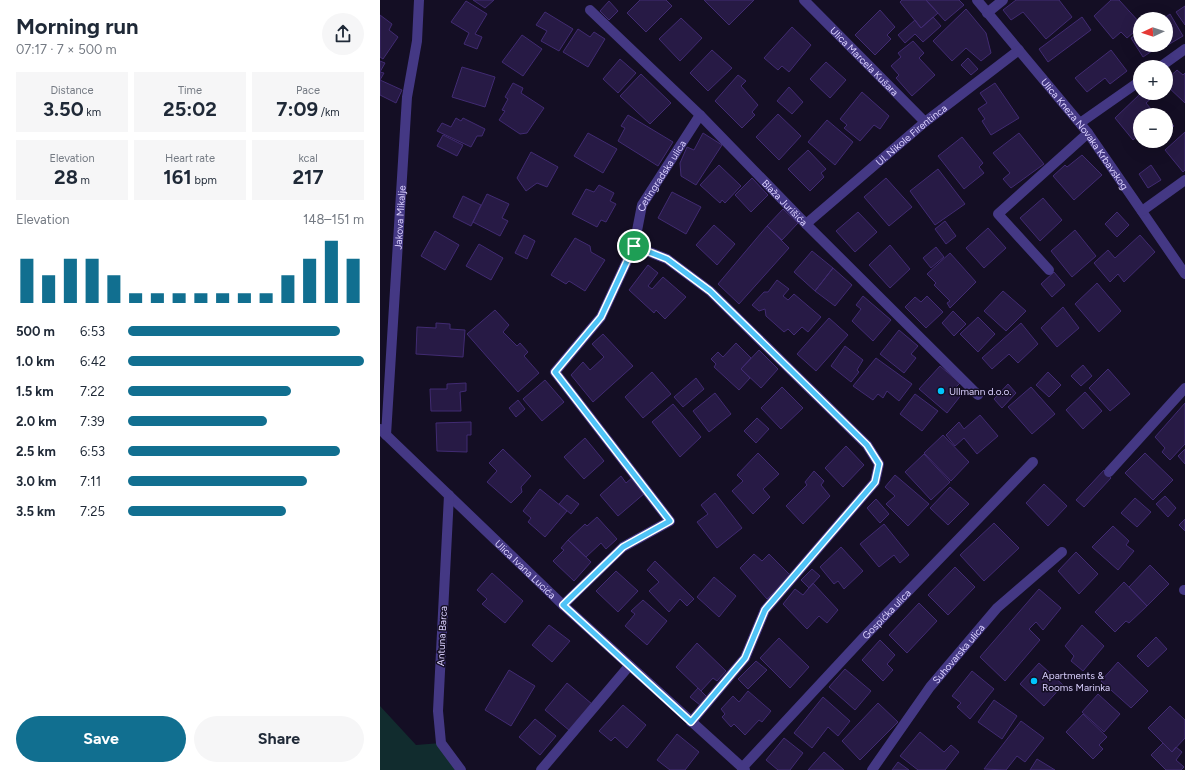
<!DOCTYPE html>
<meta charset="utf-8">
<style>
:root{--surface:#fff;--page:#f6f6f7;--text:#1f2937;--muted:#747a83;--accent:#116f90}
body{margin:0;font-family:Figtree,sans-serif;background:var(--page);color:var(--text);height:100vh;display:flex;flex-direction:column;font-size:15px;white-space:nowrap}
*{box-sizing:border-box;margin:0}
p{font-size:13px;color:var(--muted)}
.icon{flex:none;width:22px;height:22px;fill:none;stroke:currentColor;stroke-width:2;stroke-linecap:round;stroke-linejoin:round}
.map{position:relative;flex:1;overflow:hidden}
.sheet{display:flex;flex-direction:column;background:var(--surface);width:380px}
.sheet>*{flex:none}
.needle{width:26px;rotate:266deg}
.buttons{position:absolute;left:753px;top:12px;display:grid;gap:8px}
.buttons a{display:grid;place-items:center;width:40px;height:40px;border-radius:50%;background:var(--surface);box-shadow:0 4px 16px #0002;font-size:20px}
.pin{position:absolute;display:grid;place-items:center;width:34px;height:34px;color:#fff;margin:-17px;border:2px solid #fff;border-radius:50%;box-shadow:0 1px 4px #0007}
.round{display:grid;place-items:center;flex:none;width:42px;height:42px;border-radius:21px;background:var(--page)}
.overview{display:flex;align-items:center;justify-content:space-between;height:68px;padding:0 16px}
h1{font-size:22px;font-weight:700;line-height:30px}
.stats{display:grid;grid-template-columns:repeat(3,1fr);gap:6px;height:68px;padding:4px 16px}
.stats div{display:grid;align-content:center;border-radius:0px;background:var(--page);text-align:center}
.stats b{font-size:20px;font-weight:700}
.stats small{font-size:11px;font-weight:400}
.stats p{font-size:11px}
.chart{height:112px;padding:8px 16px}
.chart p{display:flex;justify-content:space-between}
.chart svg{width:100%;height:72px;margin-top:4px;stroke:var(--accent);stroke-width:6}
.action{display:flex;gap:8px;margin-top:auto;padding:8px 16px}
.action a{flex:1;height:46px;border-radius:24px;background:var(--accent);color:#fff;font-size:16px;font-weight:700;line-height:46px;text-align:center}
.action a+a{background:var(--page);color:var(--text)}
ul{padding:0 16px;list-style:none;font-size:13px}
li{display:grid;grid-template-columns:64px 48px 1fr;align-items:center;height:30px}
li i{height:10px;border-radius:5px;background:var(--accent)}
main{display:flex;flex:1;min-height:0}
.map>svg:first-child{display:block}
.green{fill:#112c2e}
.building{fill:#271a45;stroke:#412b72}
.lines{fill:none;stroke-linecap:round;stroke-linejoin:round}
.minor{stroke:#443884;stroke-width:10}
.route-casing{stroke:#fff;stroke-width:8}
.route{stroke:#4fc3f7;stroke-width:5}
.poi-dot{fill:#00c5fc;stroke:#140e24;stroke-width:1.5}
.labels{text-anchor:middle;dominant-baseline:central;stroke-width:3;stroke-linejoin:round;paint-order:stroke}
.street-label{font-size:10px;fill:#dbd1ff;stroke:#140e24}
.poi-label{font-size:10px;fill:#dbd1ff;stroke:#140e24;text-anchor:start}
</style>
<main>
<section class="sheet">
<div class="overview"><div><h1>Morning run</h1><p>07:17 · 7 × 500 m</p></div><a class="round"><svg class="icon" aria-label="share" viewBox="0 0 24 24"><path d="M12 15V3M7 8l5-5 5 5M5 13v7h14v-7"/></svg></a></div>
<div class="stats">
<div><p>Distance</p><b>3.50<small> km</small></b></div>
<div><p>Time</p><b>25:02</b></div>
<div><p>Pace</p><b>7:09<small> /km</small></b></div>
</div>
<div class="stats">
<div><p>Elevation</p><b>28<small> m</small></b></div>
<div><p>Heart rate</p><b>161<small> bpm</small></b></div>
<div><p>kcal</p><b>217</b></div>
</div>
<div class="chart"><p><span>Elevation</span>148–151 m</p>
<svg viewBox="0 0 160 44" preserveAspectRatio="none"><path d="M5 44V17M15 44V27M25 44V17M35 44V17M45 44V27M55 44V38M65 44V38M75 44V38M85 44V38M95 44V38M105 44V38M115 44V38M125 44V27M135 44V17M145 44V6M155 44V17"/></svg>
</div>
<ul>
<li><b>500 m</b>6:53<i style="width:90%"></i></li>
<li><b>1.0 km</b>6:42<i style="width:100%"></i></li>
<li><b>1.5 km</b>7:22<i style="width:69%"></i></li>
<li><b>2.0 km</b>7:39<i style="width:59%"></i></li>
<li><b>2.5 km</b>6:53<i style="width:90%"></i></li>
<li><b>3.0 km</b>7:11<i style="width:76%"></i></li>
<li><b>3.5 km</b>7:25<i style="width:67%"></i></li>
</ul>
<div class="action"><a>Save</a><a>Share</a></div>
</section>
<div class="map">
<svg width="805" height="770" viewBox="0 0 805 770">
<rect width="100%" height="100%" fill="#140e24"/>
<!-- green -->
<path class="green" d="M0,706L36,745L61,743L81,770H0Z"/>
<!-- building -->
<path class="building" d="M93,0H114L105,8Z
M260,0H286L292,6L266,32L247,13Z
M324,0H374L349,25Z
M522,0H546L558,13L541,28L520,2Z
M546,0H579L584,5L565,21Z
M636,0H679L692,17L666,39L643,12L631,20L623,10Z
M731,0H739L760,23V27L747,38L741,32L733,39L714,16Z
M86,1L107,14L95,34L102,37L97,49L84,44L89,33L71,22Z
M229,1L238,11L229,20L220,11Z
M805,6V25L796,12Z
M586,9L606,33L611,53L601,61L586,48L572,61L553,41Z
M500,10L515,27L507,35L511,39L495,55L475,35Z
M165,12L193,29L179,51L161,41L167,31L156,25Z
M790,14L803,36L786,46V19H783Z
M0,15L12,24L9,30L18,37L3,59L0,57Z
M553,17L561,26L543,42L535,34L525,43L518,35L535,20L541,28Z
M702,17L711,30L668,62L659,49Z
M301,18L322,38L300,61L279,39Z
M412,27L431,45L409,72L402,66L398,70L384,58Z
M198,29L210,37L214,32L225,39L208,67L183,52Z
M760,32V45H777L778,47L763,57L751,38Z
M142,35L162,49L143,76L122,62Z
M533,41L544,53L539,58L555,75L532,96L516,78L519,75L511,66L521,57L518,53Z
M332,50L352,68L328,91L310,73Z
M731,50L747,71L730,84L725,78L707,92L695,78Z
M588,58L598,69L591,75L581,65Z
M240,59L256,73L238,93L223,79Z
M0,61L5,63L0,72L4,73L0,80Z
M446,62L466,80L450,98L430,79Z
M82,67L115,77L105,107L72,97Z
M797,70L803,75L805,73V103L786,85V80Z
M261,74L291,103L270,124L240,96Z
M358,75L366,81L361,86L378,105L372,112L375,115L362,128L335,101Z
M0,80L22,90L16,103L0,95Z
M133,83L143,88L141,93L164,108L147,133L140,134L119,120L125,111L122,110L128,99L125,97Z
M615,83L639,118L611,135L602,121L605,119L598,109L607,103L600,93Z
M409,87L423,102L412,114L397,101Z
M482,92L509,116L500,129L494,125L480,141L464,128L467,125L460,119Z
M761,93H771L774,96L766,103L776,115H760V134L753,140L735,118Z
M398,114L421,136L399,160L376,137Z
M248,115L293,142L278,166L238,141L245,128L241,126Z
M76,118L81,121L83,118L105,129L102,136H97L91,147L57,131L62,123L71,127Z
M787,119L794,126L786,133V120Z
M447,120L473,142L455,165L428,142Z
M805,132V170L803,172L785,150Z
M208,133L237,149L223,173L194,156Z
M323,133L342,145L316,185L301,176L300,163L307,147L314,150Z
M639,133L664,164L631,188L623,179L630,173L613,153Z
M63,135L83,145L77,156L57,146Z
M582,137L603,163L599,167L604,173L584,189L558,156Z
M428,150L446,169L441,173L444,177L430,191L408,169Z
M151,152L178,167L167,187L157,183L146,191L137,178Z
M702,155L722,175L694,200L673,176L685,165L687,167Z
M339,165L361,186L345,203L342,200L340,203L320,185Z
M771,165L781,180L768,188L759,174Z
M558,169L585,204L555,225L530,191Z
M372,178L388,195L371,212L355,195Z
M506,178L532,207L509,226L484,197Z
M219,185L234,193L230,201L236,204L226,222L221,220L217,227L192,214L206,189L214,192Z
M292,192L321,207L306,234L278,218Z
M107,194L129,204L122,218L128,221L120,236L93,222Z
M83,196L101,205L91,226L73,217Z
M663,198L682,220L660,241L640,218Z
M403,209L418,223L402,240L387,226Z
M478,212L497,232L475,252L456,231Z
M737,212L749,225L737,237L725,224Z
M565,221L576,236L566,244L555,229Z
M334,225L355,244L337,265L316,245Z
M387,226L409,248L359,304L338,284Z
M608,228L626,248L604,268L586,248Z
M695,230L716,256L692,277L671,251Z
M55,231L79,245L65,270L41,256Z
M144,235L155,241L147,259L135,253Z
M760,235L775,252L744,282L738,274L730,282L714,263L728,250L735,258Z
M195,238L210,246L211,252L225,260L205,291L189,281L186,284L171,275Z
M99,244L123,258L111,280L86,266Z
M510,245L530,269L510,288L489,265Z
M556,247L564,257L551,268L543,258Z
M432,251L453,268L435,291L414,272Z
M570,253L596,282L570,308L567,303L570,301L554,285L556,283L547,274Z
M268,265L278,273L268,286L272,289L283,277L306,297L285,319L276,310L274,313L249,290Z
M453,268L472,285L455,306L435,291Z
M674,272L685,285L672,297L661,284Z
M397,280L409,289L403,296L408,300L414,294L441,317L428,332L422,327L414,335L408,329L404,332L386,316L385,309L379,311L372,305L384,292H388Z
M717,283L741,311L719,332L695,304Z
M623,291L646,311L626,331L604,311Z
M483,296L511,320L493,341L472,321L481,309L476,305Z
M547,296L563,312L546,328L525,307L535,297L541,302Z
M683,307L699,328L677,347L661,328Z
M115,310L129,325L123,332L137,346L140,343L148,352L144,356L159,373L138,392L87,334Z
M573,311L586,324L574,336L562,323Z
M598,317L615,334L598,352L580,334Z
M449,318L468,335L436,371L417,354Z
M56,323L70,324V329L85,330L83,357L36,354L37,327L56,328Z
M641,323L658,344L638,363L629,354L612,369L602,358Z
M519,330L538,346L531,354L536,358L524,373L500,354Z
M223,334L253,366L213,402L191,375L203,362L210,370L224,357L212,344Z
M356,343L371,358L361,369L370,378L359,390L334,367L336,364L331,359L338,352L343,357Z
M465,346L483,360L477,370L479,372L471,382L451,366Z
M379,350L398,369L381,388L361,369Z
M496,358L532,384L519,401L507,391L503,398L498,394L493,400L473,386Z
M703,365L712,376L701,386L691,376Z
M560,366L580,383L576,387L582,394L567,413L539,389Z
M728,369L750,394L730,411L709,388Z
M272,372L291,394L263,418L245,397Z
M668,372L681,385L669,397L656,385Z
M316,378L324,389L303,407L294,397Z
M165,380L184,402L162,421L143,399Z
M86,383V391L80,392L81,411H51L50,389H67V384Z
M628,384L636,393L622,408L614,399Z
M402,387L423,408L401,429L381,408Z
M651,387L675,414L652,434L628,407Z
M705,392L722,411L703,429L686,410Z
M335,393L351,414L329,432L313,411Z
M535,394L558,411L542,431L520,414Z
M138,400L145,409L136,417L129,408Z
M805,403V444L790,460L782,452L785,448L775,437Z
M293,404L321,437L300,457L272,422Z
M600,415L618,436L597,454L584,438L575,446L566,435L579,422L584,429Z
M377,418L389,429L376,443L364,431Z
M91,422V435H87V452L57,451L56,423Z
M563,435L589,462L571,481L544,453Z
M205,438L224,461L204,479L184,457Z
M466,446L484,465L463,487L445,468Z
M123,449L151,476L141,487L142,492L131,503L107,482L117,471L109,463Z
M805,449V464L798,456Z
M378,453L399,474L383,489L390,497L373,514L352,491L363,481L357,475Z
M765,453L793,480L773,500L745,473Z
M544,454L570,482L551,500L525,472Z
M724,470L731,478L704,507L696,500Z
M434,471L444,481L441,485L450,496L423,524L406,506L427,485L425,482Z
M515,475L549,504L528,526L506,504L515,496L505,487Z
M241,476L246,483L253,477L265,493L238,516L220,495Z
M664,484L687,506L668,526L646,503Z
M570,487L589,504L568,525L550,508Z
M160,489L187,511L165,537L148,522L151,518L143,511Z
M335,493L362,528L337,548L317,522L328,514L321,505Z
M187,495L199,504L191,514L179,504Z
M785,496L796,508L788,517L776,504Z
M755,498L771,512L757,527L741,513Z
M496,499L509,514L500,523L487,508Z
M217,517L237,539L226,549L221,543L206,557L188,540L205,524L207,526Z
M805,519V531L799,525Z
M614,523L639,548L604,581L580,555Z
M504,524L529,555L520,563L514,555L499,567L480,544Z
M733,526L749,541L746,545L754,551L738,570L712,547Z
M188,540L211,562L194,581L173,561L184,550L181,548Z
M461,547L483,571L464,589L458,581L454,584L440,567Z
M696,552L718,574L699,594L678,571Z
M374,554L382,561L389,554L411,576L387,599L360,568Z
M275,561L314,599L307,606L300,599L289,612L269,591L279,582L267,570Z
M770,565L789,584L767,606L749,587Z
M575,567L595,587L568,615L548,595Z
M432,569L440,576L429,588L421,580Z
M236,571L258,591L238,612L216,591Z
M112,573L143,601L125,623L102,604L107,599L97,590Z
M334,577L356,596L339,617L317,597Z
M744,582L767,606L749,623L746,621L735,632L715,612Z
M433,583L458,610L447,623L439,616L427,629L403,604L415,589L423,595Z
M659,589L681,608L663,630L656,622L649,629L660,640L625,681L600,657Z
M263,600L287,621L267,645L245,626L255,614L251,611Z
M539,603L557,621L527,653L509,635Z
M169,625L190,641L172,662L152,645Z
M702,625L724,646L703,671L691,661L694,656L685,646Z
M776,637L787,649L768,667L757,656Z
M399,638L429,667L410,688L380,658Z
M500,640L515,655L507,664L513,670L503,681L482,660Z
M317,643L346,671L337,681L333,678L321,691L296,667Z
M376,661L387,670L368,689L358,679Z
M738,662L768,691L751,708L721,681Z
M659,663L683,685L664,706L640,684Z
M465,669L491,691L475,710L449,687Z
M129,670L155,686L131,726L105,710Z
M592,671L614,689L590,719L577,707L581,703L572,696Z
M187,683L212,704L190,731L165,710Z
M318,688L327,697L320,705L310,697Z
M368,691L391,711L382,722L379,720L365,735L354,724L351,727L342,717L345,714L341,709L353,696L359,702Z
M718,694L740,714L724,732L702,712Z
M443,697L470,721L458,736L448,727L432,748L414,733Z
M614,700L637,716L622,739L598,722Z
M498,703L518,722L480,760L462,741Z
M243,705L266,725L247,748L235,737L231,741L219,731Z
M790,706L805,720V738L792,752L768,728Z
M703,714L727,737L719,745L723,749L713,759L686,732Z
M155,719L176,736L160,755L139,737Z
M641,721L664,738L645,762L637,756L626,770L604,769Z
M540,732L564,752L571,745L579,752L565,770H538L520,756Z
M297,734L319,752L305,770H290L277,760Z
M404,738L423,753L410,770H398L386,760Z
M783,743L792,752L796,747L802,752L796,760L804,767L801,770H786L771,755Z
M444,752L464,770H428Z
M657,759L675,770H650Z
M518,762L529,770H512Z"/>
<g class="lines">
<!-- minor -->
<g class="minor">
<path id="s1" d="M424,0L545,122"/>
<path id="s2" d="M597,0L708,133L805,274"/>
<path id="s3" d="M210,10L320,115L426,224L598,395"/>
<path d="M607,13L623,0"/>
<path d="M780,67L805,49"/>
<path d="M700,123L760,81"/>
<path d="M762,211L805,180"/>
<path id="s4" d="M426,224L545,122L639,50"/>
<path d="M254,246L287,259L330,291L487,445L499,464L495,482L385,610L365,658L311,722"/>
<path d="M669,270L618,214L708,133"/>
<path id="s5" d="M0,429L183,605L365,770"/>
<path id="s6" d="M6,435L27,97L37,41L39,0"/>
<path d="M729,472L805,388"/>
<path d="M69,495L58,711L61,743L81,770"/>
<path d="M804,590H805"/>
<path id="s7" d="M183,605L243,547L290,521L175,372L221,317L254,246L262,205L320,115"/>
<path id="s8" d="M362,768L483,638L653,462"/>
<path d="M161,770L249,666"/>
<path id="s9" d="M492,770L550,687L617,608L682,552"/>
</g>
</g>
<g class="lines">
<!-- route casing -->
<g class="route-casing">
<path id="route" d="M254,246L287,259L330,291L487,445L499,464L495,482L385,610L365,658L311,722L183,605L243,547L290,521L175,372L221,317Z"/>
</g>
<!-- route -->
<use href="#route" class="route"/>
</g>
<!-- markers -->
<g class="poi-dot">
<circle cx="561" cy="391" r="4"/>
<circle cx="654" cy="681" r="4"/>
</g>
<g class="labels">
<!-- street labels -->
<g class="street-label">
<text stroke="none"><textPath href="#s1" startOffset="86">Ulica Marcela Kušara</textPath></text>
<text stroke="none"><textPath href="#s2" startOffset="172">Ulica Kneza Novaka Krbavskog</textPath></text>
<text stroke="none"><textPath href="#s4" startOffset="138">Ul. Nikole Firentinca</textPath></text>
<text stroke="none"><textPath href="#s7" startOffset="552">Cetingradska ulica</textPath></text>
<text stroke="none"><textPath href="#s3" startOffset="274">Blaža Jurišića</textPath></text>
<text stroke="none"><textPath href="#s6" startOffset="218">Jakova Mikalje</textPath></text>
<text stroke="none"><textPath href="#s5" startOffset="202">Ulica Ivana Lucića</textPath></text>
<text stroke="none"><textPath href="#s8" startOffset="211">Gospićka ulica</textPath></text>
<text transform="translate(62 636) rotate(-87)">Antuna Barca</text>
<text stroke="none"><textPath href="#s9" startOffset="145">Suhovarska ulica</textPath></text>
</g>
<!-- poi labels -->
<g class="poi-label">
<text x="569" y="391">Ullmann d.o.o.</text>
<text x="662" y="675">Apartments &amp;<tspan x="662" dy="12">Rooms Marinka</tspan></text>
</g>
</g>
</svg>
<div class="buttons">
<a><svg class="needle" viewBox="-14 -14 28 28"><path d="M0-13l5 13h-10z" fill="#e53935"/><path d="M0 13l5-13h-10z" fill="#747a83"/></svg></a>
<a>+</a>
<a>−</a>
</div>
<div class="pin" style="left:254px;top:246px;background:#1e9e55"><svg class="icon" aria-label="arrive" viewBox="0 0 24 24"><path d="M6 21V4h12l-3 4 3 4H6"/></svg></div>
</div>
</main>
